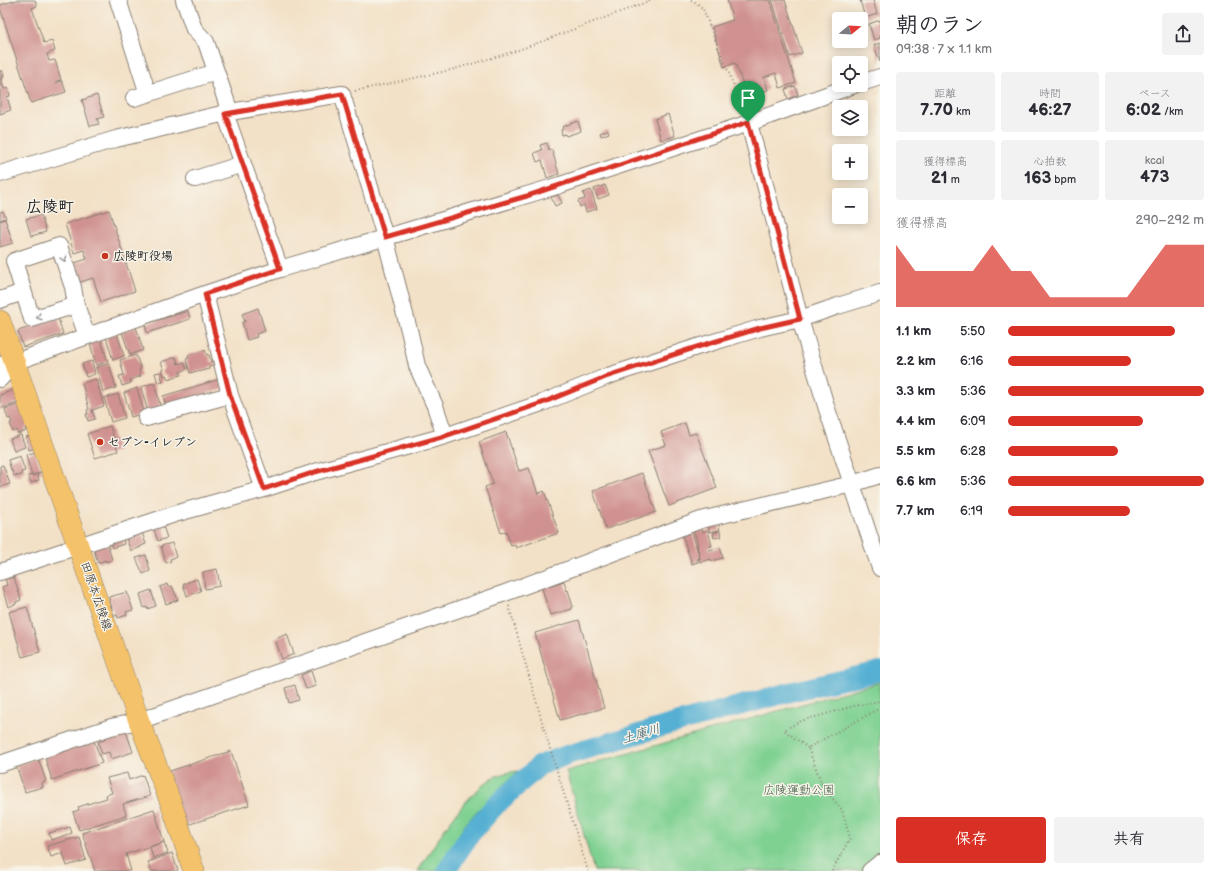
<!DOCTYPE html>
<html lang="ja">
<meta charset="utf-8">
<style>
:root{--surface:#fff;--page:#f2f2f3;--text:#2b2b33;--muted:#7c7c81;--accent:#d93025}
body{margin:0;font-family:"Balsamiq Sans","Klee One",sans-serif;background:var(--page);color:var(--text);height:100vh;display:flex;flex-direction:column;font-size:15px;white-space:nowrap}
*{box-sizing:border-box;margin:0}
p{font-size:13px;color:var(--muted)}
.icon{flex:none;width:22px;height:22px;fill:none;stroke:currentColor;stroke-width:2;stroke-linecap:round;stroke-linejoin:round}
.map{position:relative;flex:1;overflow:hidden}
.side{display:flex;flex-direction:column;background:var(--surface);width:340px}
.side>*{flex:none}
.needle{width:26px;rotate:72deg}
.fabs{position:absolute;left:832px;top:12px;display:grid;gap:8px}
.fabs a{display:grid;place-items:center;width:36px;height:36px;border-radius:4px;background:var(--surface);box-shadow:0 2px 10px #0003;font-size:20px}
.pin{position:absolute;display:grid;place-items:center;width:34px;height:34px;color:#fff;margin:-41px -17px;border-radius:50% 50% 50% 0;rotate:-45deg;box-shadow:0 0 4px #0007}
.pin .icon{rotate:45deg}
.round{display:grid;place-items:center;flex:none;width:42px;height:42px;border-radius:4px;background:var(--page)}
.headline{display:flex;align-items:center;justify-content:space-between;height:68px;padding:0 16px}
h1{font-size:22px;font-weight:700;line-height:30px}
.metrics{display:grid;grid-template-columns:repeat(3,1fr);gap:6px;height:68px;padding:4px 16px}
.metrics div{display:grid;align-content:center;border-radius:4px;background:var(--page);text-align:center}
.metrics b{font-size:17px;font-weight:700}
.metrics small{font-size:11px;font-weight:400}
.metrics p{font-size:11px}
.chart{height:112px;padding:8px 16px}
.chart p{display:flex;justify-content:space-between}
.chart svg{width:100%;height:72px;margin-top:4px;fill:var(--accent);opacity:.7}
.button{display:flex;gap:8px;margin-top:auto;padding:8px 16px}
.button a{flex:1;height:46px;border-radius:4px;background:var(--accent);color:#fff;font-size:16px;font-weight:700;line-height:46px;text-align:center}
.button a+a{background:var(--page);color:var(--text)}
ul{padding:0 16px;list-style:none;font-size:13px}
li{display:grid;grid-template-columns:64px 48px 1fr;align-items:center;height:30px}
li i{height:10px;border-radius:5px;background:var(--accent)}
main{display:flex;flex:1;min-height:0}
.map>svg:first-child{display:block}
.green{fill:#7fd192;stroke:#4e7657}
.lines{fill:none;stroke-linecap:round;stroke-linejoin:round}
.river{stroke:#56b0d3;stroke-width:20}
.building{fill:#d09290}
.minor-casing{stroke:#887e72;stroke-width:18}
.major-casing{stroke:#887e72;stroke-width:22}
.path{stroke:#887e72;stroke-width:2;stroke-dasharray:1 3;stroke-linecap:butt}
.minor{stroke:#fff;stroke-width:16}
.major{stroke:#f4c26a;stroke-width:21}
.oneway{stroke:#999}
.route-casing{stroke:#fff;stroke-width:8}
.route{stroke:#d93025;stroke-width:5}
.poi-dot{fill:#c8321e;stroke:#f7f3e8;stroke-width:1.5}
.labels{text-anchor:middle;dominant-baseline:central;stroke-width:3;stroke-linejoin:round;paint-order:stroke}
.poi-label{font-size:12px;font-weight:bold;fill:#1c1c1c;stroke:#f7f3e8;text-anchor:start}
.street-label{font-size:12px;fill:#1c1c1c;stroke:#f7f3e8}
.park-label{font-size:12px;fill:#3f5b45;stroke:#f7f3e8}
.water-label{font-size:13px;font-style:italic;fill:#335765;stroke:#f7f3e8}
.district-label{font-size:16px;font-weight:bold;fill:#1c1c1c;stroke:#f7f3e8}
</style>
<main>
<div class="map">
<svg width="880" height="871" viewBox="0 0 880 871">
<rect width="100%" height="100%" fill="#f7f3e8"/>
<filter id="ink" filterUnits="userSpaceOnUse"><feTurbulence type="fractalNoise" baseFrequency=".025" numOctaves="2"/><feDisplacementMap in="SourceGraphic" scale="8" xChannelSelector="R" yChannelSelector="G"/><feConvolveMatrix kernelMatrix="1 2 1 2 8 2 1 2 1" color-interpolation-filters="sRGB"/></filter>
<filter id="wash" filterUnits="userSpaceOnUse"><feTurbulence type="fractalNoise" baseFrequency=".012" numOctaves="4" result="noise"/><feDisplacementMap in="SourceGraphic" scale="16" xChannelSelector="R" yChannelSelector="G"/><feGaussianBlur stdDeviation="0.9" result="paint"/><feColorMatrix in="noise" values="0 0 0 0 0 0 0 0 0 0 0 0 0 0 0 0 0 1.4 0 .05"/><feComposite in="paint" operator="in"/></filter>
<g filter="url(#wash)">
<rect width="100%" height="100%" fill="#f3e1c7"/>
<!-- green -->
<path class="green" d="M880,682V859L865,871H594L566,771Z
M518,771L477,811L464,826L437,871H418C438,839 460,801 491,779C498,774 510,772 518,771Z"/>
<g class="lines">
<!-- river -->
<path class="river" d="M447,871L455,857L472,832L496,805L540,765L567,755L665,726L790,692L880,671"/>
</g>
<g id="blocks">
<!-- building -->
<path class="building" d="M17,0H35L37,6L32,8L44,43L52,41L55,51L47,54L49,61L55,60L61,80L56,81V83L62,81L66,92L31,103L0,8V5Z
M727,0H770L796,83L780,88L776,73L764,77L768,90L748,97L735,63L724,67L712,27L733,20Z
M772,0H785L802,53L790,57Z
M860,0H873L877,14L865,18Z
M880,20V38L874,40L869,24Z
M880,43V62L874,45Z
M2,70L4,77L1,78L4,89L8,88L10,96L7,97L11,110L0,114V71Z
M795,86L798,95L788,99L785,89Z
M97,95L104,117L97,119L99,124L90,126L82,100Z
M668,114L675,136L661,140L655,119Z
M578,121L581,131L566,136L565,134L562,135L561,130L563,129L562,127Z
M608,130L609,133L601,136L600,133Z
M547,143L549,150H552L559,174L547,178L542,160L537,162L534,153L542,150L540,145Z
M605,185L609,195L598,199L594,189Z
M591,190L597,209L586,212L584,205L580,207L578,201L585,199L583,193Z
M558,195L562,203L555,206L551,197Z
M109,210L135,291L101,302L93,278L68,286L62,267L87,259L84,250L74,253L65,224Z
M3,211L6,218L0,220V212Z
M41,215L46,232L31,236L26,219Z
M5,219L13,243L0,247V221Z
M258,308L265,331L256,334L257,337L247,340L242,322H245L242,314Z
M188,311L190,319L147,333L145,324Z
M58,318L63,334L23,347L18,331Z
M136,327L143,350L130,355L122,332Z
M117,333L124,356L113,360L106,337Z
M101,340L108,362L96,365L90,343Z
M205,350L207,355H209L211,362L215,361L216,365L209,367V369L197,372V371L190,373L186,359L189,358L188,355Z
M136,355L141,369L139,370L141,376L130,380L131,383L122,386L119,376L124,375L120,360Z
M176,357L178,364L184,362L187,369L180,372L181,375L168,379L166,375L164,376L162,370L164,369L161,362Z
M92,361L95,374L86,377L82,364Z
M109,364L116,388L103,392L96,367Z
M160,372L163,382L158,383L155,373Z
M96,379L104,406L92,410L95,419L88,421L86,414H88L87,410L89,409L82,383Z
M220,379L223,389L166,406L163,396Z
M154,383L161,408L148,412L141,387Z
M137,388L144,413L131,417L124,393Z
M16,389L21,402L0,409V395Z
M118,394L125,418L111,422L104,398Z
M20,404L28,427L25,428L26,431L18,434L17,430L13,432L10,423H12L10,418L8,419L5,409Z
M685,423L689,435L696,433L717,488L669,506L648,451L666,445L661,432Z
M110,426L118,451L95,458L87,434Z
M506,432L519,471L529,468L538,494L544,491L559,533L516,548L515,545L511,546L506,531L501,533L485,487L493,484L479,442Z
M21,435L25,447L14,451L10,439Z
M32,435L36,448L29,450L26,437Z
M35,452L42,472L32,476L26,455Z
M20,456L25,471L21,472L22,475L17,476L16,475L14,476L12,471V472L8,460Z
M3,465L10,484L0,487V466Z
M642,473L656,512L606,529L593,491Z
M37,474L39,480L31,483L28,476Z
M718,522L720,530L709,532V524Z
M163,526L167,538L158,541L154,529Z
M701,526L703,532L708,530L712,546L708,547L709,550L720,547L723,558L711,561V559L700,562L699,559H700L697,545H698L693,529Z
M691,529L700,558L697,559L698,562L692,564L681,532Z
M720,531L721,537L714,538L713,533Z
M142,532L146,544L141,546V547L131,551L126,538Z
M122,535L124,544L112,548L109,539Z
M106,539L112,560L106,562V560L98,563L92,544Z
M172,543L176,557L170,559L171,561L166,563L161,546Z
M146,555L150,571L143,574L136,558Z
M217,569L220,586L205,589L203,572Z
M14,577L21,600L16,602V604L8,607L2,587L7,585L5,579Z
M197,579L201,591L187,596L183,584Z
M564,581L567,591L568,590L573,607H572V609L550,615L542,588Z
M167,584L168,587L172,586L178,600L166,604L160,587Z
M151,590L156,606L147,609V607L144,608L140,594Z
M127,592L133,610L126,612L127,615L118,618L117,615L114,616L109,597Z
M27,607L40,652L22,657L9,612Z
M579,620L604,708L560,720L535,633Z
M287,634L294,654L282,659L275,639Z
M311,671L316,686L306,689L301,675Z
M295,685L299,700L289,703L285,688Z
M125,728L133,752L111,759L109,752L102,754L98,742L105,740L103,735Z
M93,738L102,763L52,780L44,755Z
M231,751L249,805L184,826L167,772Z
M38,758L46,781L42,783L43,787L25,792L16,765Z
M127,773L129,780L143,775L150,796L123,804L126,815L79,830L73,812L79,810L78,807L107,798L106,795L112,793L107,778Z
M154,809L164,842L126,854L131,871H95L82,833Z
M70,827L72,833L51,840L49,833Z
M79,837L86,860L67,866L63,853L51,857L47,846Z
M164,842L168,853L153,858L150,847Z
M172,853L178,871H151L148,862Z"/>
</g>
</g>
<g filter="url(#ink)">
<use href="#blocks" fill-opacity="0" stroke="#887e72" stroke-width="1"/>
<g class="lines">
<!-- minor casing -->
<g class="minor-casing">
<path id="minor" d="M118,0L148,94
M184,0L194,29L206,42L230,112
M861,83L880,77
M134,98L216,72
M225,113L280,269
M749,123L800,319L826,406L880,568
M0,174L116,139L230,112L342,94L385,237L410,334L417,366L435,406L445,436
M195,179L243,164
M205,294L230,395L264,489
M0,300L23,292
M76,305L32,319L14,261L59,246L73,287L76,305L87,336
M0,365L15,362L205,294L280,269L560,185L749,123L854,85
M0,379L15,362
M146,418L230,395
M0,572L178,513L264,489L315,472L445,436L542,403L608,376L697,347L760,328L800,319L838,306L880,293
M0,764L111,727L139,721L505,593L701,520L852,484L880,475
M870,871L880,863"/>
</g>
<!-- major casing -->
<g class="major-casing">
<path id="major" d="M0,321L139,721L171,803L194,871"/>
</g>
<!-- path -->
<path class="path" d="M691,0L697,3L703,9L744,111
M355,91L451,70L516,51L652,0
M509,606L547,739L588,871
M808,748L784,730L801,721L854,706L880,701
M832,871L850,838L842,810L823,787L808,748L880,708"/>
<!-- minor -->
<use href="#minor" class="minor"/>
<!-- major -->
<use href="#major" class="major"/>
</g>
<!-- one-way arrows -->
<defs><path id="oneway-chevron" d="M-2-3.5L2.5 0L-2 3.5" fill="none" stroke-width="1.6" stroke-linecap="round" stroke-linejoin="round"/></defs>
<g class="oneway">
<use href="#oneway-chevron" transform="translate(64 259) rotate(72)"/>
<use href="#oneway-chevron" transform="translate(39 317) rotate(163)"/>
</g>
</g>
<g class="lines" filter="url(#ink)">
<!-- route casing -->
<g class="route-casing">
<path id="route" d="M342,94L385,237L527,196L748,122L800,319L760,328L697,347L608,376L542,403L445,436L315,472L264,489L230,395L205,294L280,269L225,114Z"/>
</g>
<!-- route -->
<use href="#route" class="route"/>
</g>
<!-- markers -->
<g class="poi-dot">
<circle cx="105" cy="256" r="4"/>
<circle cx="100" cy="442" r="4"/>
</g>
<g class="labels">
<!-- poi labels -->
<g class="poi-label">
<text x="113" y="256">広陵町役場</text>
<text x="108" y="442">セブン-イレブン</text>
</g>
<!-- street labels -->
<g class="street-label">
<text transform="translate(96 596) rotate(71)">田原本広陵線</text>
</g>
<!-- park labels -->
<g class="park-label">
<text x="799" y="790">広陵運動公園</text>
</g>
<!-- water labels -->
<g class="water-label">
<text transform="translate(641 734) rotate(-17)">土庫川</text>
</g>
<!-- district labels -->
<g class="district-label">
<text x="50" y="207">広陵町</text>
</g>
</g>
</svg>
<div class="fabs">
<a><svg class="needle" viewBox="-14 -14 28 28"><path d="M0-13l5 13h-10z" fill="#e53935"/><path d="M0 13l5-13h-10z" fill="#7c7c81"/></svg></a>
<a><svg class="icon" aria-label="locate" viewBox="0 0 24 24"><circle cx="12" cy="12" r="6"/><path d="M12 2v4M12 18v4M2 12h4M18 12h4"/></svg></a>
<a><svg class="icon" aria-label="layers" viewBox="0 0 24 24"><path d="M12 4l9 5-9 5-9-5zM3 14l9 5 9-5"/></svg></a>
<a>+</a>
<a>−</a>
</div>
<div class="pin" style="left:748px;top:122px;background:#1e9e55"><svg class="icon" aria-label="arrive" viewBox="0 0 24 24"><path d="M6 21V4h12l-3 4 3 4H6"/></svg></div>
</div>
<section class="side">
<div class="headline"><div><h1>朝のラン</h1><p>09:38 · 7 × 1.1 km</p></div><a class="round"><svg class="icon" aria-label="share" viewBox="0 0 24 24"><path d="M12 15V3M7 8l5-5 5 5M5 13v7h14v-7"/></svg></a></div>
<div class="metrics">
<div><p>距離</p><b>7.70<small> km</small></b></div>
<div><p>時間</p><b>46:27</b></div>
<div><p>ペース</p><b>6:02<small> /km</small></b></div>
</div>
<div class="metrics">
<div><p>獲得標高</p><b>21<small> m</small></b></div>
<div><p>心拍数</p><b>163<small> bpm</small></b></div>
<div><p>kcal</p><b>473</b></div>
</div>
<div class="chart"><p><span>獲得標高</span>290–292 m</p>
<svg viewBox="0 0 160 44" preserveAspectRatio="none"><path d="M0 44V6L10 22L20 22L30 22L40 22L50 6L60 22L70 22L80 38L90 38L100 38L110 38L120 38L130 22L140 6L150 6L160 6V44z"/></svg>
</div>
<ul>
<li><b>1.1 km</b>5:50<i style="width:85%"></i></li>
<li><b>2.2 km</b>6:16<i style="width:63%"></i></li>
<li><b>3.3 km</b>5:36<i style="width:100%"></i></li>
<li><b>4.4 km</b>6:09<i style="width:69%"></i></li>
<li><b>5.5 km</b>6:28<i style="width:56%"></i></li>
<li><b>6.6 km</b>5:36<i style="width:100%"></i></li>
<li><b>7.7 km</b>6:19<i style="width:62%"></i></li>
</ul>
<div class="button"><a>保存</a><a>共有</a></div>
</section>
</main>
